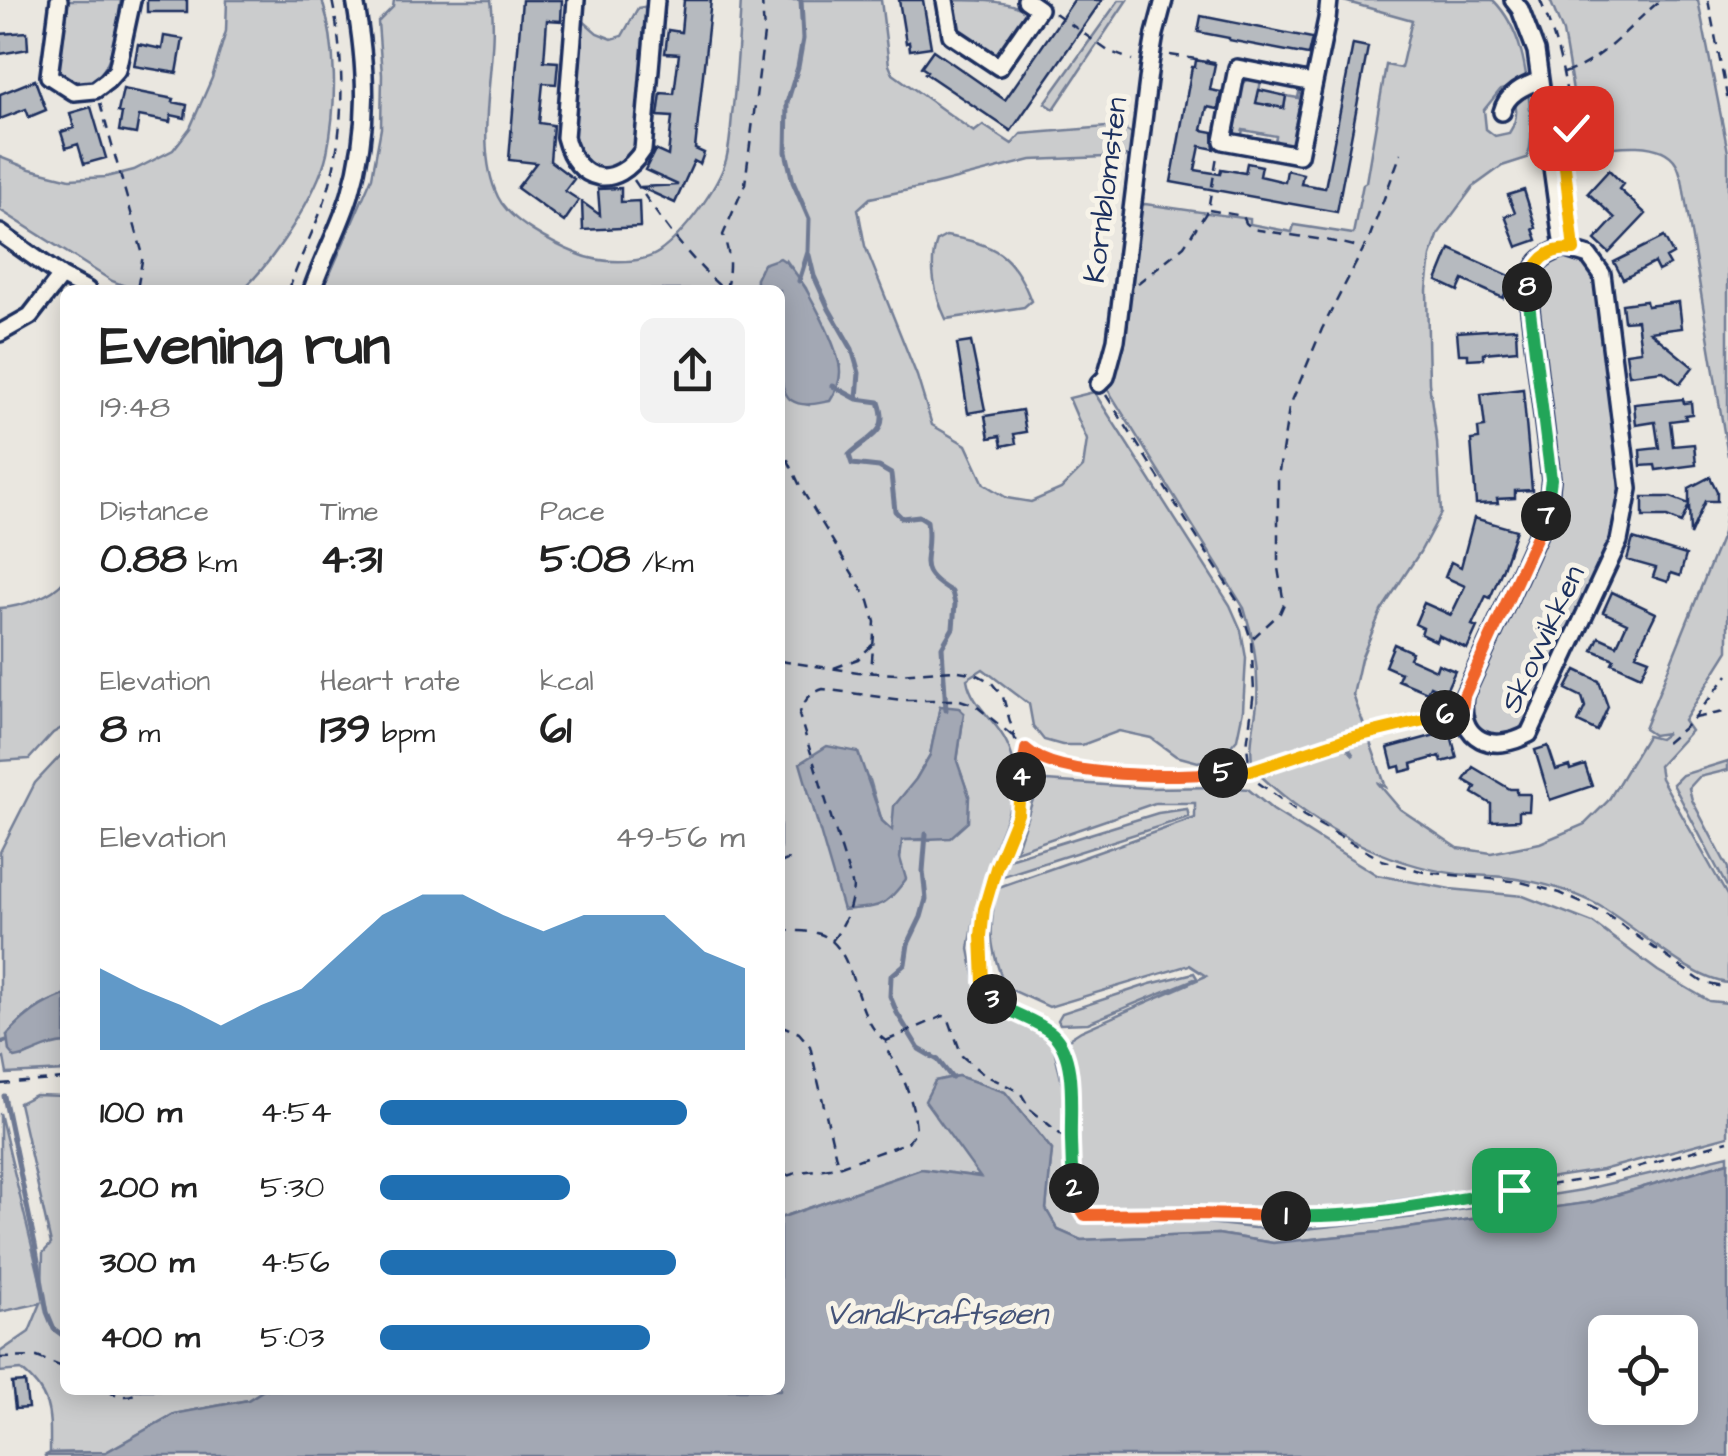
<!DOCTYPE html>
<meta charset="utf-8">
<style>
:root{--surface:#fff;--page:#f2f2f2;--text:#222;--muted:#767676;--accent:#1f6fb2}
body{margin:0;font-family:"Architects Daughter",sans-serif;background:var(--page);color:var(--text);height:100vh;display:flex;flex-direction:column;font-size:38px;white-space:nowrap}
*{box-sizing:border-box;margin:0}
p{font-size:32px;color:var(--muted)}
.icon{flex:none;width:55px;height:55px;fill:none;stroke:currentColor;stroke-width:2;stroke-linecap:round;stroke-linejoin:round}
.map{position:relative;flex:1;overflow:hidden}
.details{position:absolute;left:60px;top:285px;width:725px;height:1110px;display:flex;flex-direction:column;background:var(--surface);border-radius:15px;box-shadow:0 5px 25px #0003}
.details>*{flex:none}
.buttons{position:absolute;left:1588px;top:1315px;display:grid;gap:20px}
.buttons a{display:grid;place-items:center;width:110px;height:110px;border-radius:15px;background:var(--surface);box-shadow:0 5px 25px #0003;font-size:50px}
.pin{position:absolute;display:grid;place-items:center;width:85px;height:85px;color:#fff;margin:-42px;border-radius:20px;box-shadow:0 5px 15px #0006}
.km{position:absolute;width:50px;height:50px;margin:-25px;border-radius:50%;background:#222;color:#fff;font-size:28px;line-height:50px;text-align:center}
.round{display:grid;place-items:center;flex:none;width:105px;height:105px;border-radius:15px;background:var(--page)}
.summary{display:flex;align-items:center;justify-content:space-between;height:170px;padding:0 40px}
h1{font-size:55px;font-weight:800;line-height:75px}
.stats{display:grid;grid-template-columns:repeat(3,1fr);gap:15px;height:170px;padding:10px 40px}
.stats div{display:grid;align-content:center}
.stats b{font-size:42px;font-weight:800}
.stats small{font-size:28px;font-weight:400}
.stats p{font-size:28px}
.chart{height:280px;padding:20px 40px}
.chart p{display:flex;justify-content:space-between}
.chart svg{width:100%;height:180px;margin-top:10px;fill:var(--accent);opacity:.7}
ul{padding:0 40px;list-style:none;font-size:32px}
li{display:grid;grid-template-columns:160px 120px 1fr;align-items:center;height:75px}
li i{height:25px;border-radius:12px;background:var(--accent)}
.map>svg:first-child{display:block}
.green{fill:#cbcccd;stroke:#737e96;stroke-width:2.5;fill-rule:evenodd}
.water{fill:#a3a8b4;stroke:#6d7892;stroke-width:2.5;fill-rule:evenodd}
.lines{fill:none;stroke-linecap:round;stroke-linejoin:round}
.stream{stroke:#6d7892;stroke-width:5}
.building{fill:#b6babf;stroke:#1b2f5e;stroke-width:2.5}
.minor-casing{stroke:#1b2f5e;stroke-width:22}
.path{stroke:#1b2f5e;stroke-width:2.5;stroke-dasharray:10 8;stroke-linecap:butt}
.minor{stroke:#f7f3e8;stroke-width:15}
.split-1-casing{stroke:#fff;stroke-width:20}
.split-2-casing{stroke:#fff;stroke-width:20}
.split-3-casing{stroke:#fff;stroke-width:20}
.split-4-casing{stroke:#fff;stroke-width:20}
.split-5-casing{stroke:#fff;stroke-width:20}
.split-6-casing{stroke:#fff;stroke-width:20}
.split-7-casing{stroke:#fff;stroke-width:20}
.split-8-casing{stroke:#fff;stroke-width:20}
.split-9-casing{stroke:#fff;stroke-width:20}
.split-1{stroke:#22a559;stroke-width:12}
.split-2{stroke:#f0652b;stroke-width:12}
.split-3{stroke:#22a559;stroke-width:12}
.split-4{stroke:#f5b400;stroke-width:12}
.split-5{stroke:#f0652b;stroke-width:12}
.split-6{stroke:#f5b400;stroke-width:12}
.split-7{stroke:#f0652b;stroke-width:12}
.split-8{stroke:#22a559;stroke-width:12}
.split-9{stroke:#f5b400;stroke-width:12}
.labels{text-anchor:middle;dominant-baseline:central;stroke-width:10;stroke-linejoin:round;paint-order:stroke}
.street-label{font-size:30px;fill:#1b2f5e;stroke:#f7f3e8}
.water-label{font-size:32px;font-style:italic;fill:#445378;stroke:#f7f3e8}
</style>
<div class="map">
<svg width="1728" height="1456" viewBox="0 0 1728 1456">
<rect width="100%" height="100%" fill="#eae7e0"/>
<filter id="ink" filterUnits="userSpaceOnUse"><feTurbulence type="fractalNoise" baseFrequency=".01" numOctaves="2"/><feDisplacementMap in="SourceGraphic" scale="20" xChannelSelector="R" yChannelSelector="G"/><feConvolveMatrix kernelMatrix="1 2 1 2 8 2 1 2 1" color-interpolation-filters="sRGB"/></filter>
<g filter="url(#ink)">
<!-- green -->
<path class="green" d="M66,0H121C117,24 112,100 70,81C63,78 57,71 57,63C55,49 63,16 66,0Z
M227,0H322C337,47 337,105 327,153C318,193 272,264 242,290H135L112,281L0,210V157L30,169L70,179L106,177L134,170L173,150L190,128L212,78L226,31Z
M394,0H491C500,60 471,141 498,197C510,222 553,244 578,254C598,263 640,265 659,252C683,235 718,188 726,160C730,145 731,129 732,115C737,76 739,38 741,0H881L889,65L893,74L974,132L983,125L1012,144L1021,134L1119,126L1132,134L1130,156L1031,160L933,185L870,198L858,209L865,246L917,376L932,425L966,445L984,484L1007,498L1031,502L1061,489L1083,467L1087,440L1069,398L1094,392L1230,605L1241,630L1246,658L1243,710L1237,739L1223,755L1198,762L1176,756L1151,738L1119,731L1082,745H1062L1044,740L1033,726L1029,704L983,669L967,679C970,698 984,711 996,726C1030,769 1011,807 993,852L1002,861L1158,813L1187,809L1189,817L984,882L977,903L969,949L978,994L993,1014L1035,1024L1052,1039L1063,1088L1067,1199L1076,1216L1110,1223L1199,1222L1254,1228L1305,1229L1416,1217L1582,1190L1728,1155V1162L1593,1202L1380,1232L1273,1243L1218,1234L1081,1240L1058,1230L1046,1209L1052,1150L1005,1092L958,1076L935,1081L981,1177L921,1169L780,1218V371C783,393 788,399 809,405L840,365L806,288L786,260L756,279V290H323L372,177L381,128L382,75L378,22L393,7ZM940,706L964,713L957,762L969,796L930,840H902L900,858L827,746L870,780L882,821L892,831L916,779L930,755Z
M953,0C975,0 1019,0 1029,15L999,57H994L959,31Z
M1119,0H1127L1054,109L1045,103Z
M1340,0H1493C1522,29 1527,72 1530,111C1531,128 1533,142 1527,158L1502,166L1473,187L1439,233L1431,256L1427,290L1429,383L1437,442L1441,513L1420,552L1381,611L1361,659L1353,695L1386,787L1377,782L1400,809L1458,848L1491,853L1540,843L1585,824L1608,801L1647,736L1659,739L1667,733L1653,735L1644,729L1723,533L1728,500V651L1684,721L1691,731L1659,766L1661,778L1728,897V983C1689,979 1634,925 1598,905C1572,891 1539,882 1511,878C1493,875 1475,876 1457,874C1385,864 1315,827 1262,777V771L1344,745L1354,756L1348,746L1356,743L1353,734L1253,767C1248,746 1255,724 1257,703C1259,670 1254,639 1244,608L1108,390L1106,384L1135,207L1145,204L1250,219V224L1292,232L1294,225L1353,234L1363,184L1366,182L1386,65L1401,68L1412,20ZM1509,88C1518,104 1519,118 1509,133L1495,136L1486,129L1484,110L1500,90Z
M1550,0H1698L1728,152V456L1682,179C1680,174 1679,168 1676,163C1660,135 1600,149 1573,152L1579,126L1563,32Z
M649,6L635,148C634,150 628,160 626,162C607,180 581,164 574,143L581,19L597,33L612,39L622,36L638,8Z
M1251,78L1261,80L1257,103L1284,108L1286,96L1298,98L1300,87L1307,93L1295,148H1274L1276,136L1243,130L1240,141L1236,140L1234,134L1243,83Z
M946,236C994,243 1014,255 1031,301L1024,307L946,319C935,296 928,265 937,241Z
M1566,255C1582,260 1589,264 1595,279L1619,482L1617,513L1612,534L1533,707C1529,714 1526,722 1520,728C1505,740 1478,735 1472,716C1470,708 1472,699 1474,691L1555,515L1559,494V480L1535,288L1541,268L1559,256Z
M65,580V726L53,733L29,759L0,761V608C21,607 52,596 65,580Z
M65,751V995C41,1003 24,1016 7,1035L23,1057L51,1044L65,1043V1071L7,1074L4,1058L0,1059V852L35,783Z
M1728,761V770L1699,777L1689,788L1692,800L1728,868V889L1673,784L1682,775Z
M1046,781L1148,788L1228,787L1248,789L1273,810L1377,875L1450,889L1523,896L1593,923L1658,971L1709,1001L1728,1003V1136L1602,1170L1325,1211L1091,1208L1078,1170L1075,1074L1067,1040L1081,1031L1206,976L1189,965L1049,1007L1005,987C989,945 989,933 996,888L1195,818V803H1155L1016,851L1037,787Z
M1194,973L1197,978L1088,1023L1060,1024L1058,1020L1062,1013L1150,984Z
M35,1095L65,1096V1390H264L248,1400L174,1414L106,1452L50,1453C50,1416 53,1395 21,1370L0,1372V1352L29,1332L41,1303L0,1312V1113L42,1288L43,1253L51,1244L19,1103Z"/>
<!-- water -->
<path class="water" d="M780,258C801,270 833,338 839,363C842,376 838,389 830,401C818,403 803,408 791,400C773,388 780,312 780,290H756V279L763,264Z
M940,706L959,708L964,713L957,761L969,796L968,822L950,838L902,840L900,858L906,879C883,910 880,906 843,910L800,763L827,746L858,752L882,821L892,830L894,806L916,779L930,755Z
M65,995V1043C45,1044 34,1055 15,1058L9,1051L7,1035C24,1016 41,1003 65,995Z
M958,1076L1005,1092L1052,1150L1046,1209L1058,1230L1081,1240L1218,1234L1273,1243L1380,1232L1593,1202L1728,1162V1456H44L50,1453L106,1452L174,1414L248,1400L264,1390H780V1218L921,1169L980,1177L925,1101L935,1081ZM1680,1332V1408H1605V1332Z"/>
<g class="lines">
<!-- stream -->
<path class="stream" d="M809,255L814,276L829,309L852,349L859,373L857,398
M799,281L808,252L809,219L793,182L786,152L787,103L798,67L803,39L801,0
M833,386L857,399L879,402C890,434 870,435 849,455L852,464L879,467L891,474L895,511L902,518L919,516L927,521C933,562 910,567 952,592L955,604L953,628L942,647L946,710
M926,834L923,871L926,899L921,917L908,944L905,964L891,976L890,996L897,1013L919,1049L938,1060L952,1078
M0,1043L6,1041
M4,1096L35,1244L47,1312L54,1329L65,1337"/>
</g>
<!-- building -->
<path class="building" d="M147,0H187V12H147Z
M522,0H562L561,21L547,20L544,61L558,62L556,84L543,83L539,123L553,125L550,161L574,179L565,191L579,200L564,222L517,188L536,163L509,160Z
M684,0H711L695,149L704,153L700,164L694,161L675,203L640,187L678,185L645,170L655,150L668,156L672,117L658,116L661,93L674,94L679,54L665,53L668,30L681,32Z
M899,0H923L931,47L910,50L909,42L906,43Z
M1074,0H1102L1011,131L925,73L927,71L921,67L933,50L1005,100Z
M1201,16L1312,38L1308,55L1229,40V38L1198,32Z
M27,32L28,49L0,54V34Z
M164,36L183,39L177,73L134,66L138,44L162,49Z
M1353,44L1368,47L1337,212L1171,182L1192,67H1195L1196,60L1215,64L1210,90L1221,92L1218,109L1207,107L1202,130L1213,132L1214,149L1200,146L1195,170L1220,174L1221,169L1245,173L1247,163L1262,166L1260,176L1285,182L1287,170L1303,174L1301,184L1325,188Z
M35,80L46,110L29,117L26,109L0,119V94Z
M123,89L174,99L173,102L187,105L185,118L171,115L170,122L139,116L136,134L119,131L122,113L118,112Z
M1259,90L1286,96L1284,108L1256,103Z
M91,107L106,158L84,164L78,144L66,148L61,132L74,128L70,113Z
M1609,170L1623,184L1619,189L1646,214L1609,253L1595,240L1615,218L1588,193Z
M621,188V202L639,201L640,227L583,230L582,202L600,215L598,189Z
M1524,190L1536,228L1533,229L1537,240L1517,247L1505,216L1515,213L1508,195Z
M1664,237L1673,254L1666,258L1670,265L1658,271L1654,263L1623,279L1614,262Z
M1450,249L1512,277L1503,298L1463,280L1458,291L1437,281Z
M1646,301L1647,306L1679,302L1682,328L1650,332L1693,367L1680,384L1663,371L1629,375L1626,353L1641,351L1637,320L1624,321L1622,304Z
M1516,328L1517,350L1484,353V358L1468,359V354H1459L1457,332Z
M971,342L985,410L968,413L957,344Z
M1523,389L1532,490L1515,491V498L1497,499L1498,503L1476,504L1471,440L1479,439L1478,428L1485,427L1481,394Z
M1683,399L1684,403L1691,402L1692,414L1685,415L1686,419L1670,421L1673,446L1694,444L1696,465L1656,470L1655,465L1641,466L1640,450L1659,448L1655,422L1636,425L1634,404Z
M1022,410L1026,432L1014,434L1016,443L1002,446L1000,436L989,438L985,416Z
M1710,477L1717,491V501H1705L1690,535L1689,505L1681,523L1667,517H1643V497H1671L1689,504V488Z
M1474,518L1516,530L1503,568L1490,598L1486,596L1472,625L1477,627L1467,649L1438,635L1436,641L1421,634L1423,628L1415,624L1424,603L1451,615L1465,586L1445,577L1451,562L1461,567Z
M1633,539L1686,555L1680,576L1671,573L1668,582L1653,577L1656,568L1627,560Z
M1612,592L1656,613L1636,654L1649,659L1641,676L1612,663L1614,659L1593,650L1599,637L1617,645L1627,623L1603,612Z
M1394,644L1412,652L1409,658L1436,670L1438,664L1455,671L1445,693L1430,686L1427,692L1398,680L1401,673L1385,666Z
M1576,670L1599,681L1608,707L1597,731L1578,722L1585,707L1582,697L1566,689Z
M1450,731L1457,758L1442,762L1440,756L1412,764L1413,769L1401,772L1400,766L1393,768L1388,748Z
M1548,746L1556,770L1569,766L1570,770L1585,765L1592,786L1550,800L1535,750Z
M1473,767L1510,789H1517V794H1530L1529,811H1519V820L1491,821V804L1473,793L1476,787L1464,780Z
M25,1382L28,1408L15,1409L12,1383Z"/>
<g class="lines">
<!-- minor casing -->
<g class="minor-casing">
<path id="minor" d="M59,0L49,76L74,92L95,90L107,81L117,70L132,0
M576,0L565,137C577,184 616,191 643,150L656,0
M945,0L951,35L999,67L1039,9L1026,0
M1513,0L1520,9L1536,51L1563,248C1539,257 1536,262 1527,286L1551,479L1547,514L1464,696C1458,741 1493,754 1529,734L1619,541L1629,489L1602,274L1589,256L1563,248
M1313,83L1237,68L1223,141L1299,155L1327,19L1329,0
M1502,112C1506,94 1524,86 1540,80
M0,233L61,276L87,290
M312,290C323,258 340,227 350,195C370,127 367,68 355,0
M0,333L30,316L61,276
M1099,384L1106,377L1116,340L1150,64L1155,34L1164,0"/>
</g>
<!-- path -->
<path class="path" d="M1540,0C1557,39 1576,107 1566,148
M1708,0L1728,101
M1055,13L1108,51L1132,60
M1170,55L1221,63
M1564,73C1604,61 1629,25 1661,0
M100,103L143,255L137,290
M634,180C663,223 685,254 724,290
M1209,210L1243,216L1246,223L1253,229L1342,243L1362,248
M1138,283L1184,246L1208,210L1217,156
M289,290C300,255 319,222 329,187C345,126 345,62 332,0
M726,290C730,269 731,255 723,235L745,184L764,34L762,0
M1106,395L1240,605L1251,640L1254,691L1247,746L1250,771L1256,781L1304,816L1382,860L1424,872L1521,882L1560,893L1607,915L1704,983L1728,988
M780,443L802,490L869,601L875,622L871,672
M1253,638L1280,613L1284,604L1278,568V477L1289,408L1322,329L1370,236L1401,153
M780,661L858,672L898,674L953,670L976,674L991,682L1003,697L1015,739L1031,754L1058,765L1111,773L1169,776L1250,771L1349,738L1450,714
M834,668L858,659L873,644
M1695,718L1728,711
M1666,743L1691,722L1728,675
M1025,750C1022,770 1022,792 1018,812C1015,829 1005,846 998,862C985,896 975,949 984,984C993,1021 1050,1012 1064,1050C1075,1077 1071,1113 1071,1142
M780,863L792,858
M780,929C793,932 808,930 820,934C858,947 852,1019 886,1041C886,1052 890,1054 896,1064C907,1084 915,1109 916,1131L908,1142L838,1167L800,1172L780,1178
M832,941C845,924 851,909 853,887L799,715C804,701 808,694 823,689L901,700H960L975,705L1015,738
M780,1025L799,1033L810,1046L838,1166
M886,1041L943,1016L948,1017L962,1056L983,1074L1020,1092L1030,1109L1071,1143L1074,1197L1085,1215L1196,1213L1310,1217L1393,1210L1606,1176L1728,1141
M0,1084L65,1079
M0,1358L37,1357L65,1368
M107,1390C120,1397 129,1399 141,1390"/>
<!-- minor -->
<use href="#minor" class="minor"/>
</g>
</g>
<g class="lines" filter="url(#ink)">
<!-- split-1 casing -->
<g class="split-1-casing">
<path id="split-1" d="M1286,1216C1362,1219 1439,1202 1514,1190"/>
</g>
<!-- split-2 casing -->
<g class="split-2-casing">
<path id="split-2" d="M1074,1188V1198L1085,1215L1196,1214L1286,1216"/>
</g>
<!-- split-3 casing -->
<g class="split-3-casing">
<path id="split-3" d="M992,999C1010,1015 1034,1017 1053,1034C1077,1057 1070,1109 1071,1140C1071,1156 1072,1172 1074,1188"/>
</g>
<!-- split-4 casing -->
<g class="split-4-casing">
<path id="split-4" d="M992,999L983,982L981,936L984,909L996,868L1018,814L1021,777"/>
</g>
<!-- split-5 casing -->
<g class="split-5-casing">
<path id="split-5" d="M1021,777L1026,749C1059,780 1178,776 1223,773"/>
</g>
<!-- split-6 casing -->
<g class="split-6-casing">
<path id="split-6" d="M1223,773L1250,771L1349,738L1445,715"/>
</g>
<!-- split-7 casing -->
<g class="split-7-casing">
<path id="split-7" d="M1445,715L1462,711L1464,696L1546,516"/>
</g>
<!-- split-8 casing -->
<g class="split-8-casing">
<path id="split-8" d="M1527,287L1551,479L1546,516"/>
</g>
<!-- split-9 casing -->
<g class="split-9-casing">
<path id="split-9" d="M1527,287C1534,263 1547,246 1574,250L1564,158L1571,128"/>
</g>
<!-- split-1 -->
<use href="#split-1" class="split-1"/>
<!-- split-2 -->
<use href="#split-2" class="split-2"/>
<!-- split-3 -->
<use href="#split-3" class="split-3"/>
<!-- split-4 -->
<use href="#split-4" class="split-4"/>
<!-- split-5 -->
<use href="#split-5" class="split-5"/>
<!-- split-6 -->
<use href="#split-6" class="split-6"/>
<!-- split-7 -->
<use href="#split-7" class="split-7"/>
<!-- split-8 -->
<use href="#split-8" class="split-8"/>
<!-- split-9 -->
<use href="#split-9" class="split-9"/>
</g>
<g class="labels">
<!-- street labels -->
<g class="street-label">
<text transform="translate(1106 190) rotate(-83)">Kornblomsten</text>
<text transform="translate(1543 639) rotate(-65)">Skovvikken</text>
</g>
<!-- water labels -->
<g class="water-label">
<text x="937" y="1314">Vandkraftsøen</text>
</g>
</g>
</svg>
<div class="buttons">
<a><svg class="icon" aria-label="locate" viewBox="0 0 24 24"><circle cx="12" cy="12" r="6"/><path d="M12 2v4M12 18v4M2 12h4M18 12h4"/></svg></a>
</div>
<div class="pin" style="left:1514px;top:1190px;background:#1e9e55"><svg class="icon" aria-label="arrive" viewBox="0 0 24 24"><path d="M6 21V4h12l-3 4 3 4H6"/></svg></div>
<div class="pin" style="left:1571px;top:128px;background:#d93025"><svg class="icon" aria-label="check" viewBox="0 0 24 24"><path d="M5 12l5 5 9-10"/></svg></div>
<b class="km" style="left:1286px;top:1216px">1</b>
<b class="km" style="left:1074px;top:1188px">2</b>
<b class="km" style="left:992px;top:999px">3</b>
<b class="km" style="left:1021px;top:777px">4</b>
<b class="km" style="left:1223px;top:773px">5</b>
<b class="km" style="left:1445px;top:715px">6</b>
<b class="km" style="left:1546px;top:516px">7</b>
<b class="km" style="left:1527px;top:287px">8</b>
<section class="details">
<div class="summary"><div><h1>Evening run</h1><p>19:48</p></div><a class="round"><svg class="icon" aria-label="share" viewBox="0 0 24 24"><path d="M12 15V3M7 8l5-5 5 5M5 13v7h14v-7"/></svg></a></div>
<div class="stats">
<div><p>Distance</p><b>0.88<small> km</small></b></div>
<div><p>Time</p><b>4:31</b></div>
<div><p>Pace</p><b>5:08<small> /km</small></b></div>
</div>
<div class="stats">
<div><p>Elevation</p><b>8<small> m</small></b></div>
<div><p>Heart rate</p><b>139<small> bpm</small></b></div>
<div><p>kcal</p><b>61</b></div>
</div>
<div class="chart"><p><span>Elevation</span>49–56 m</p>
<svg viewBox="0 0 160 44" preserveAspectRatio="none"><path d="M0 44V24L10 29L20 33L30 38L40 33L50 29L60 20L70 11L80 6L90 6L100 11L110 15L120 11L130 11L140 11L150 20L160 24V44z"/></svg>
</div>
<ul>
<li><b>100 m</b>4:54<i style="width:84%"></i></li>
<li><b>200 m</b>5:30<i style="width:52%"></i></li>
<li><b>300 m</b>4:56<i style="width:81%"></i></li>
<li><b>400 m</b>5:03<i style="width:74%"></i></li>
</ul>
</section>
</div>
